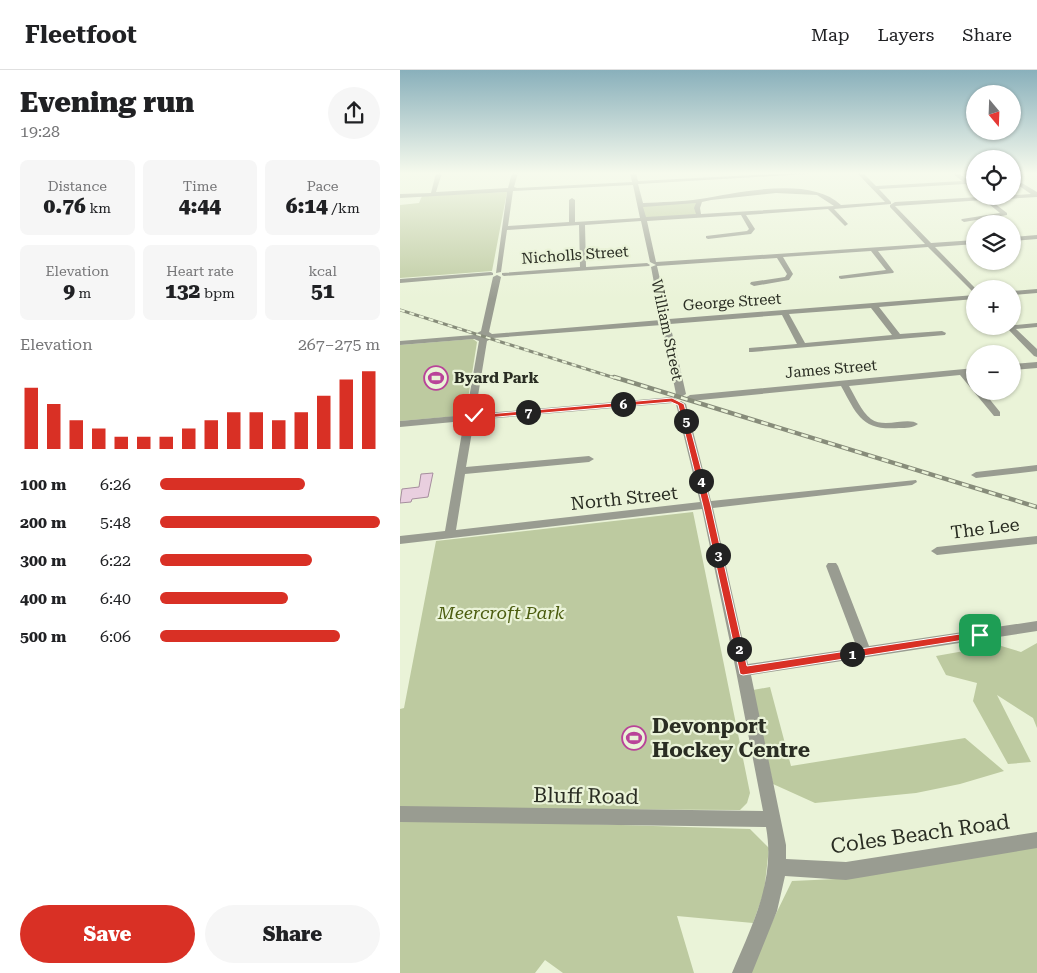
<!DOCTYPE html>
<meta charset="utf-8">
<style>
:root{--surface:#fff;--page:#f6f6f6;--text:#202124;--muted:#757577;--line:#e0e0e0;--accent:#d93025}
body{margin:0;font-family:"Roboto Serif",serif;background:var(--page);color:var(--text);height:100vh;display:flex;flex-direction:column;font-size:19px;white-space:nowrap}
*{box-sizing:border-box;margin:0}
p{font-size:16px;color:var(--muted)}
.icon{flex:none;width:28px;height:28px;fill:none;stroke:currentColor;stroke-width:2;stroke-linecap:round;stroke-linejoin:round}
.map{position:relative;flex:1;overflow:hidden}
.panel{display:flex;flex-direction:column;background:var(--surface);width:400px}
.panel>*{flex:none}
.needle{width:32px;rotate:161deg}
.fabs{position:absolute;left:566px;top:15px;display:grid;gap:10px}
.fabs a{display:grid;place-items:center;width:55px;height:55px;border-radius:50%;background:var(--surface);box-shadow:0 1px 4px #0004;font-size:25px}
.pin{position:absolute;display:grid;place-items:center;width:42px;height:42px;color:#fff;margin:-21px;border-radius:10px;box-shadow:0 2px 8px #0006}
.km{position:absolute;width:25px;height:25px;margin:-12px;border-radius:50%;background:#222;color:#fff;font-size:14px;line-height:25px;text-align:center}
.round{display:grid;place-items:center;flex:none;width:52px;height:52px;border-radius:26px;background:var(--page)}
.overview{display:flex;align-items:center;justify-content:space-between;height:85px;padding:0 20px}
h1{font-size:28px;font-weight:800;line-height:38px}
.metrics{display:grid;grid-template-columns:repeat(3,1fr);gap:8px;height:85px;padding:5px 20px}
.metrics div{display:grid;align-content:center;border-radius:8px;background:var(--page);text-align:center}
.metrics b{font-size:21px;font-weight:800}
.metrics small{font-size:14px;font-weight:400}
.metrics p{font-size:14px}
.chart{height:140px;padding:10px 20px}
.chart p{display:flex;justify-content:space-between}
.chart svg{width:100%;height:90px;margin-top:5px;stroke:var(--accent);stroke-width:6}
.primary-button{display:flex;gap:10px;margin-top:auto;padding:10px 20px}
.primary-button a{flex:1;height:58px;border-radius:30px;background:var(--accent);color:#fff;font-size:20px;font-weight:800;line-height:58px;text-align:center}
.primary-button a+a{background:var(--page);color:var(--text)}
ul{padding:0 20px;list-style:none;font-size:16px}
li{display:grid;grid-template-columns:80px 60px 1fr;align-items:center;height:38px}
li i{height:12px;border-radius:6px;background:var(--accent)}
header{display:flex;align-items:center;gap:30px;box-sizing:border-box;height:70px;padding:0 25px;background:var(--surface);border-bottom:1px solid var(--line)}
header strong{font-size:24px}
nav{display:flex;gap:28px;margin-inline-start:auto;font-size:18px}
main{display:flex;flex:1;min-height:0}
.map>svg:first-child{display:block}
.green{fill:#bdcaa0}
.building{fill:#e9cfdf;stroke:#a68e9e}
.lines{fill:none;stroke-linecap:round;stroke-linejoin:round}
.minor{fill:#999c91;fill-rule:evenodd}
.rail-far1-casing{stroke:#878c7a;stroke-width:3}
.rail-casing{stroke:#878c7a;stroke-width:4.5}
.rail-far1{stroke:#eaf3d8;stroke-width:2;stroke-dasharray:5;stroke-linecap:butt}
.rail{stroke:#eaf3d8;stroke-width:2.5;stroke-dasharray:7;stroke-linecap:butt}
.route{fill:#d93025;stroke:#fff}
.labels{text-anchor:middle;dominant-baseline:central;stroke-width:4.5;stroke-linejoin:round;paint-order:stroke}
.far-street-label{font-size:15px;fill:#2a2d23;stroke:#eaf3d8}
.far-poi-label{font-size:15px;font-weight:bold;fill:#2a2d23;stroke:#eaf3d8;text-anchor:start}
.street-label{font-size:18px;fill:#2a2d23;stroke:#eaf3d8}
.park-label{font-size:18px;font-style:italic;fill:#4c5d10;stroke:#eaf3d8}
.near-poi-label{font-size:21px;font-weight:bold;fill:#2a2d23;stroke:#eaf3d8;text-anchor:start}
.near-street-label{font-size:21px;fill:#2a2d23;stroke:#eaf3d8}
</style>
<header>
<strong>Fleetfoot</strong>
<nav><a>Map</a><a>Layers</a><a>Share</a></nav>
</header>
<main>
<section class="panel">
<div class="overview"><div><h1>Evening run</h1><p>19:28</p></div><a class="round"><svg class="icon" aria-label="share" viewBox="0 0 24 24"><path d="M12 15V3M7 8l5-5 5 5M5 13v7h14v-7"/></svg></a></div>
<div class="metrics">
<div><p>Distance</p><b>0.76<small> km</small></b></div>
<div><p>Time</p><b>4:44</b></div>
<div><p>Pace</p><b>6:14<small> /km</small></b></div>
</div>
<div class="metrics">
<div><p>Elevation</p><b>9<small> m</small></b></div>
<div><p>Heart rate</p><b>132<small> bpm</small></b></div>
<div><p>kcal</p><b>51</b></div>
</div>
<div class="chart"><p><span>Elevation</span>267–275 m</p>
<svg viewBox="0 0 160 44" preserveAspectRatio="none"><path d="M5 44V14M15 44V22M25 44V30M35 44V34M45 44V38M55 44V38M65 44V38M75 44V34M85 44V30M95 44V26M105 44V26M115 44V30M125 44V26M135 44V18M145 44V10M155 44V6"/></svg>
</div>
<ul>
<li><b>100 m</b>6:26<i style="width:66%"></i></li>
<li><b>200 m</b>5:48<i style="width:100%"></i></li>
<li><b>300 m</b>6:22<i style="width:69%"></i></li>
<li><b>400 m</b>6:40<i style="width:58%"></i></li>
<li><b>500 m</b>6:06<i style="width:82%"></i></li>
</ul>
<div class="primary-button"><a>Save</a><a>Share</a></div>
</section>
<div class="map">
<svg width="637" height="903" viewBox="0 0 637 903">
<rect width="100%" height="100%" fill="#eaf3d8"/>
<!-- green -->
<path class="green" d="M107,122L92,201L0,208V135L19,133L22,126Z
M299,131V146L244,150L240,135Z
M73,269L77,272L66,342L57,346L0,351V275Z
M293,442L350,723L347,733L340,740L0,738V639L4,638L36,471Z
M637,573V658L633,648L597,625L631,692L608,694L573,631L577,613L546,605L536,586L598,575L621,582Z
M370,617L391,696L565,668L604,701L560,714L516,723L415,733L373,714L353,620Z
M0,748L350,759L369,778L364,822L353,853L277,846L294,903H163L145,890L135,903H0Z
M637,776V903H347L392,811L436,809Z"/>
<!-- building -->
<path class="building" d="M33,403L28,427L12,429L11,432L0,433L2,419L19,417L21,404Z"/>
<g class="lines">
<!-- minor -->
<path class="minor" d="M36,103H42L36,122L108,118L112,103H118L114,117L117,118L232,112L230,103H236L238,111L392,103H423L238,114L243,133C261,132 281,132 300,129C338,123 410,105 441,135L485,132L457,103H463L476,116L562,111L552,103H558L575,115V120L566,114L479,119L491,132V134L434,139L448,154L445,156L428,139L346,145L355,159L351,164L308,169L306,168V166L347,161L349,159L341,145L247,151L256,192L525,174L490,137V135L495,132L631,124L612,111V107L637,122V127L590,130L607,143V145L564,152L561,150L562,149L600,143L584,130L495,136L531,173L575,170V174L535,177L576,219L575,224L528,177L478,181L494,202L493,203L441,209L439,208V206L486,200L471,181L383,187L393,204L389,210L354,216L350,214L351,212L385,207L387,204L377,188L257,196L269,249L575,225V229L479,237L500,264L542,261L546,263L545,265L352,282H349V278L397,274L382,245L270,254L286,324L281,327L276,324L262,255L93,268L87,271L75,344L272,327L277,330L272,333L74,350L66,397L189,386L194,389L189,392L65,404L56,460L300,432L276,334L281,331L286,334L311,431L516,410L517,412L512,415L313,438L348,594L457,578L426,496L428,493H436L438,496L469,576L637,551V561L351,605L386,775V789L446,792L637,762V778L446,810L385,806L377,841L352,903H332C352,855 376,810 366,757L0,752V736L363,741L336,601L302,439L0,474V466L45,461L64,351L0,357V351L66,345L79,271L74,269L0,275V271L73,265L81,261L93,207L97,205L101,207L89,262L92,264L261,250L251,197L256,195L250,192L241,151L185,155L186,197L247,193L250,195L249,196L104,206L102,205V203L180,197L179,155L107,160L101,202L96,203L107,122L0,128V124L31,123ZM233,115L240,148L175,152V130L172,128L169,130V152L108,156L113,121ZM376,123L417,125L434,136L301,144L300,138L302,132L311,130ZM296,133L294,138L296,144L246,147L243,137ZM471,238L492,265L405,273L389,244Z
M637,165V169L612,171V167Z
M91,202L93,203V205L0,213V209Z
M637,219V223L612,225V221Z
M637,253V257L616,259L637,279V287L634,286L605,256Z
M637,292V298L612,300V294Z
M575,298V304H568L575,312V321H583L600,342V346H594L560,305L449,316C455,326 461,341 471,349C485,359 508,346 518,354C513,358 506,358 499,358C462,361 457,345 441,316L290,331L285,328L290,325Z
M637,395V401L576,408L571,405L576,402Z
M637,466V474L537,485L531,481L537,477Z"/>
<!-- rail-far1 casing -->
<g class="rail-far1-casing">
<path id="rail-far1" d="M0,240L218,309"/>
</g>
<!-- rail casing -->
<g class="rail-casing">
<path id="rail" d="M214,307L637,437"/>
</g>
<!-- rail-far1 -->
<use href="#rail-far1" class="rail-far1"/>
<!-- rail -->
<use href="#rail" class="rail"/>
</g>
<!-- sky -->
<linearGradient id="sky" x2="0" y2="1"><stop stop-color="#89b0bb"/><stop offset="0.45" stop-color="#f6faed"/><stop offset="1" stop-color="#f6faed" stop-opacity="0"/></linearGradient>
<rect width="637" height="229" fill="url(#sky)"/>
<!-- route -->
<path class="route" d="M272,328L284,334L311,436L347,596L580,561L583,562V567L343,605L340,604L303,436L278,335L271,332L74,349L71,345L74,343L77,345Z"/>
<!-- icons -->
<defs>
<g id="stadium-ring" transform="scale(1.25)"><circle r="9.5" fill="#eaf3d8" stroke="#b94399" stroke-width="1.5"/><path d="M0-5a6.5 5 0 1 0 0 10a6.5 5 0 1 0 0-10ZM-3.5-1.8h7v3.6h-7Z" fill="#b94399"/></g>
</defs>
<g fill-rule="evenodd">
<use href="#stadium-ring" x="36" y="308"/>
<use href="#stadium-ring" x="234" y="668"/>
</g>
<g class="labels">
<!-- far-street labels -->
<g class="far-street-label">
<text transform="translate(175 185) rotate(-4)">Nicholls Street</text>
<text transform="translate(332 232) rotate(-4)">George Street</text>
<text transform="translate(267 260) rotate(78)">William Street</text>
<text transform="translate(431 299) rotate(-5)">James Street</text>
</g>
<!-- far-poi labels -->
<g class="far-poi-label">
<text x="54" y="308">Byard Park</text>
</g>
<!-- street labels -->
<g class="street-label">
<text transform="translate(224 428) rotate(-6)">North Street</text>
<text transform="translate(585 458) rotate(-7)">The Lee</text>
</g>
<!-- park labels -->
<g class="park-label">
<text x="101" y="542">Meercroft Park</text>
</g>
<!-- near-poi labels -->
<g class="near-poi-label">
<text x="252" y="656">Devonport<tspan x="252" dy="24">Hockey Centre</tspan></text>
</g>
<!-- near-street labels -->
<g class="near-street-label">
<text transform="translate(186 726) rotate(1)">Bluff Road</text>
<text transform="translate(520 764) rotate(-8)">Coles Beach Road</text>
</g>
</g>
</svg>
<div class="fabs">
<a><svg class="needle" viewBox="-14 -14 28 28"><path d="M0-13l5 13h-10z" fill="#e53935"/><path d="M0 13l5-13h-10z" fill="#757577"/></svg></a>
<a><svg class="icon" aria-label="locate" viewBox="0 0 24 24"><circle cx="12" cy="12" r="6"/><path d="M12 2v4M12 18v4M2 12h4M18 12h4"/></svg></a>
<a><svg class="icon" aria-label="layers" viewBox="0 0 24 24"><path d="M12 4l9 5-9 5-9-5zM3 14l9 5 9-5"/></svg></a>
<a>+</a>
<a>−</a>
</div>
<div class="pin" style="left:580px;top:565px;background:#1e9e55"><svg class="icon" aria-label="arrive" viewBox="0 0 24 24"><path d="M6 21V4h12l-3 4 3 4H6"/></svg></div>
<div class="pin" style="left:74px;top:345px;background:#d93025"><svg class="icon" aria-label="check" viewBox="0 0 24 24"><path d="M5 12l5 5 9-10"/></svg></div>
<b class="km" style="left:452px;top:584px">1</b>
<b class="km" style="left:339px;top:579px">2</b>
<b class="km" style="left:318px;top:485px">3</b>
<b class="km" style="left:301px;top:411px">4</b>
<b class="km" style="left:286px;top:351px">5</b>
<b class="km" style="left:223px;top:334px">6</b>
<b class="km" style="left:128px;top:342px">7</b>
</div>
</main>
